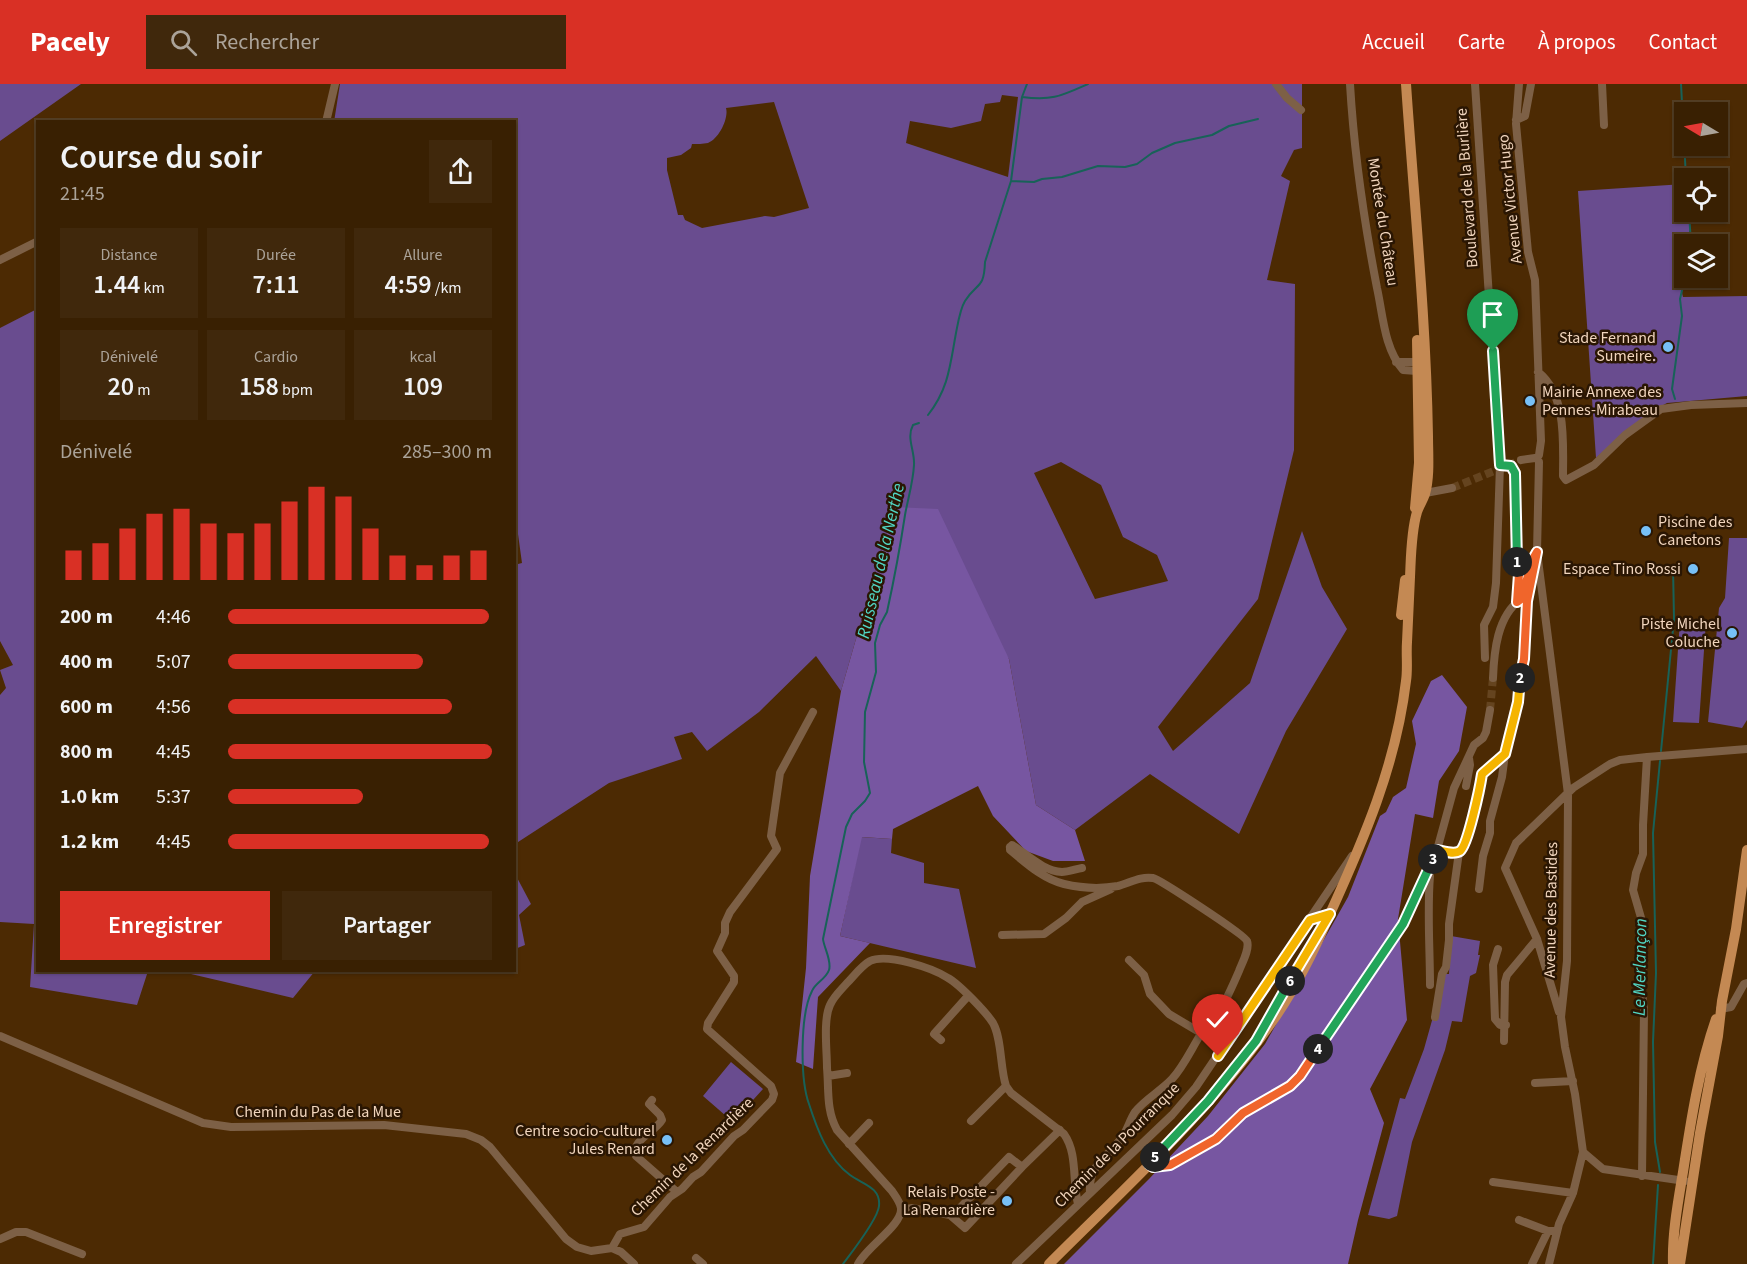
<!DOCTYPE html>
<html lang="fr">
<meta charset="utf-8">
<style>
:root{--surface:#392002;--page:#40280c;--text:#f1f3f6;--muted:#aba399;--line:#533e24;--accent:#d93025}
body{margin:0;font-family:"Source Sans 3",sans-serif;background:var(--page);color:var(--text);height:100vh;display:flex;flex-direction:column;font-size:22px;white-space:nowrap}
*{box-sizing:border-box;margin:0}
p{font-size:20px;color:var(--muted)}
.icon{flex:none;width:33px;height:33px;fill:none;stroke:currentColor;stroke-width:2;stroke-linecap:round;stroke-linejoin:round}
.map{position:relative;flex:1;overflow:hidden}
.details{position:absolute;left:36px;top:36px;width:480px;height:852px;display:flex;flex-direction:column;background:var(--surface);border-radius:0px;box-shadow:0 2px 4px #0004,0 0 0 2px var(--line)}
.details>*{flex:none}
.needle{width:39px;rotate:280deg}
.buttons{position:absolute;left:1674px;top:18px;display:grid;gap:12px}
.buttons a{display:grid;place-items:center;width:54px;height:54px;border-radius:0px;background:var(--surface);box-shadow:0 2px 4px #0004,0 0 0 2px var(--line);font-size:30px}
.pin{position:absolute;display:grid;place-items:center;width:51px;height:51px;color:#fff;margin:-62px -26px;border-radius:50% 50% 50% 0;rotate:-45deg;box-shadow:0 0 6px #0007}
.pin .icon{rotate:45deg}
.km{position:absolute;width:30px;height:30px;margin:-15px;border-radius:50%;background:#222;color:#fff;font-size:16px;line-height:30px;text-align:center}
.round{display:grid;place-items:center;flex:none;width:63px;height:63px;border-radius:0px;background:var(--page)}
.headline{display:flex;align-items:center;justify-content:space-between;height:102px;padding:0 24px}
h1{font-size:33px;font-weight:600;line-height:45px}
.metrics{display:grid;grid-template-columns:repeat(3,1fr);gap:9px;height:102px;padding:6px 24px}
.metrics div{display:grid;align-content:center;border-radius:0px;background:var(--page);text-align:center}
.metrics b{font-size:26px;font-weight:600}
.metrics small{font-size:16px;font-weight:400}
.metrics p{font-size:16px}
.chart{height:168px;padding:12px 24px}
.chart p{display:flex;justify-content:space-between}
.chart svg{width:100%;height:108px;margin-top:6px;stroke:var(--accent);stroke-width:6}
.button{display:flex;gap:12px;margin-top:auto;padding:12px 24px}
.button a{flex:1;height:69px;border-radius:0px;background:var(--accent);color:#fff;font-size:24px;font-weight:600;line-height:69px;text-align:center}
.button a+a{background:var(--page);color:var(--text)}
ul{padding:0 24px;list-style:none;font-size:20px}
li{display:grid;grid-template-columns:96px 72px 1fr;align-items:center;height:45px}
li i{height:15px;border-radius:8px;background:var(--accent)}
header{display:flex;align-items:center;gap:36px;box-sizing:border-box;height:84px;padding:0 30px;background:var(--accent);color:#fff}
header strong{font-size:28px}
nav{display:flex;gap:33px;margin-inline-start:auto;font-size:21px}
.search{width:420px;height:54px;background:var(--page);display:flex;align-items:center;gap:15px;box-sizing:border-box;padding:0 21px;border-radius:0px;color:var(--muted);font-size:22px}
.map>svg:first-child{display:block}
.green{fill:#694c8f;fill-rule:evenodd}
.forest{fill:#7756a1}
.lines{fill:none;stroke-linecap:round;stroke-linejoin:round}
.stream{stroke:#186258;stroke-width:2}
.minor-tunnel{stroke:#65441f;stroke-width:8;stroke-dasharray:8 4;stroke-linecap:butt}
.minor{stroke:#7d6046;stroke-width:8}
.major{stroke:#c48953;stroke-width:10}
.split-1-casing{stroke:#fff;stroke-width:12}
.split-2-casing{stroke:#fff;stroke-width:12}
.split-3-casing{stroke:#fff;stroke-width:12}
.split-4-casing{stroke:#fff;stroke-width:12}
.split-5-casing{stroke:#fff;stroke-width:12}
.split-6-casing{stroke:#fff;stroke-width:12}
.split-7-casing{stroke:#fff;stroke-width:12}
.split-1{stroke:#22a559;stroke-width:8}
.split-2{stroke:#f0652b;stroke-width:8}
.split-3{stroke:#f5b400;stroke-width:8}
.split-4{stroke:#22a559;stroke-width:8}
.split-5{stroke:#f0652b;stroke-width:8}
.split-6{stroke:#22a559;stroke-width:8}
.split-7{stroke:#f5b400;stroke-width:8}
.poi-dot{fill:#77c0f7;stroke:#2a1603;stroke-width:2}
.labels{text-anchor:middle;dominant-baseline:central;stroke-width:5;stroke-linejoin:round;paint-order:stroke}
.street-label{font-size:16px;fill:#f1d5bd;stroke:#2a1603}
.poi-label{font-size:16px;fill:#f1d5bd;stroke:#2a1603;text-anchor:end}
.water-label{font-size:18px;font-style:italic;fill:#51d7c5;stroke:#2a1603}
</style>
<header>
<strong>Pacely</strong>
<div class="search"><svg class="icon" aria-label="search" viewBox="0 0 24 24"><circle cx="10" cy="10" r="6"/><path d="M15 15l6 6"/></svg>Rechercher</div>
<nav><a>Accueil</a><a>Carte</a><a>À propos</a><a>Contact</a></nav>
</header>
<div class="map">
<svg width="1747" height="1180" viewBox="0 0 1747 1180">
<rect width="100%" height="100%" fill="#4c2a03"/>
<!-- green -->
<path class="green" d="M0,0H81L0,57Z
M340,0H1302V64L1294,66L1281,92L1290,97L1267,196L1295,200L1294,366L1258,515L1158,643L1173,667L1250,599L1302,447L1322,503L1347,545L1286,647L1239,750L1150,690L1075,746L1036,721L1009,575L894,423L841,607L816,572L759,628L707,667L692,648L674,653L682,675L609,699L515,760L514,481L522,479L514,421V38H334ZM1002,11L1018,13L1008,93L906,59L910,37L951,44L981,37L985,20L1000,18ZM774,18L809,124L774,133L765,132L702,144L685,136L683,131H678L667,86V74L681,71L691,64L692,60C697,60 703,60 708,59C719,55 729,34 726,24ZM1061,378L1101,401L1123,453L1157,471L1168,497L1095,515L1034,389Z
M1684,100V128H1689L1690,144L1687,160H1684C1684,180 1678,194 1683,213L1747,212V312L1667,319L1650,328L1596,374L1578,107Z
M37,225L38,886L148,887L137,921L30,903L34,840L0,838V611L6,604L0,586L13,581L0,557V244Z
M1729,454H1747V636L1742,644L1708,638L1719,524L1725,514Z
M1680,536L1706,537L1699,639L1673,638Z
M861,753L892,755L891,769L924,779V799L959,805L976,884L840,852Z
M514,788L531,820L519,831L525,861L515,865Z
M1451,852L1480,857L1478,871H1480L1476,889L1470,892L1462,938L1452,937L1445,966L1412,1058L1397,1132L1389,1135L1368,1131L1400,1014L1405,1015L1424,965L1445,890H1449Z
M192,886H315V887L293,914L191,890Z
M731,978L763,1005L733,1038L703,1012Z"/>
<!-- forest -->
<path class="forest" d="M894,423L938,425L1009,575L1036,721L1075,746L1085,777H1053L1026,767L993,732L978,702L893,745L892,755L862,753L840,852L870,859L818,913L813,985L796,978L806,884L810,792L841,607Z
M1442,591L1467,623L1459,667L1439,697L1433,734L1415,730L1398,835L1407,936L1370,1005L1384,1039L1358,1136L1348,1180H1064L1149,1095L1208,1032L1265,960L1348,813L1380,732L1386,728L1393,713L1406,704L1416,660L1412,637L1431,597Z"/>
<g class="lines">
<!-- stream -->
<path class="stream" d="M1681,0L1686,94
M1022,13C1052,17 1061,12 1088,0
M1011,97L1034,98L1042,95L1062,93L1098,82L1125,83L1137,80L1152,69L1175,59L1212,51L1229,42L1258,35
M1689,128L1691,160
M1675,315L1672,305L1682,232L1680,215L1685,194
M928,331C949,304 950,281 956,249C958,239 960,225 965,217C977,198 984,206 985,178L1011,97L1022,13L1027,0
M1661,667L1674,535L1673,483
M1660,1088L1655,1058L1653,958L1656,889L1653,749L1660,677
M843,1180C852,1168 878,1135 879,1122C881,1103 862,1100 850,1091C828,1075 817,1045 809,1020C800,995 800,930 812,907C815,899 826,895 829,886C832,877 824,864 823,855L846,743L852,730L865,717L870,709L864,678L865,628L876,588L875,559L880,541L887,528C894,496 900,464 905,431C908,414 913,399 914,381C915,367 906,354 913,341L919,339
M1653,1180L1658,1101"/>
<!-- minor-tunnel -->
<path class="minor-tunnel" d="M1452,404L1521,376
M1490,626L1493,594"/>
<!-- minor -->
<path class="minor" d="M1276,0L1287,14L1301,26
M1350,0C1354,68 1364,137 1377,204C1383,231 1384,264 1403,286L1417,287L1419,283
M1475,0L1500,381L1511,382L1515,389L1516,470L1519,490L1517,518
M1519,0L1516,40L1528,168L1535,196L1541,357L1539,371
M1602,0L1604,41
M1516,36L1525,32L1531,0
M326,38L335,0
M0,176L38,157
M1396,278H1417L1418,284
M1538,288C1567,311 1563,359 1563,392L1566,396L1594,381L1625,351L1661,325L1691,321L1747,319
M1521,376L1535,374
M1420,410L1452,404
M1537,468L1568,710L1567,877L1561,933L1565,963L1575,1010L1583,1068L1603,1085L1685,1097
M1485,574L1484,541L1493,523L1496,499L1500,381
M1493,594C1494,568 1497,532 1521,515
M1466,702L1470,681L1469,674
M1010,763V766C1026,779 1043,795 1064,800C1081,804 1101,805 1118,802C1130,799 1140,792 1153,794C1159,795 1245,851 1247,857C1250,865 1242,879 1239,887C1233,901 1227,915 1219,928C1214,937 1205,943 1199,953C1191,966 1183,983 1172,995C1161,1007 1145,1015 1135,1028C1129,1037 1127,1048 1120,1056C1105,1076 1088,1081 1090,1109
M1010,763L1012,761C1027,770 1043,787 1062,788C1068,788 1076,785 1082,784
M1437,766L1455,769L1459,768L1466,759L1479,710L1482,690L1505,670
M1428,790L1430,792C1427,828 1430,864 1430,901
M1479,805L1483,772L1490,749V737L1502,693L1505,670L1518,618L1524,575L1527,517L1537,468L1539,378
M1002,851L1044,850L1066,834L1082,818L1111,805
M1498,865L1493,881L1495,935L1500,941H1506
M1129,876L1144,891L1150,910L1169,930L1201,949
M1720,925L1731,923L1744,900L1747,899
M1559,928L1537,855L1505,784L1516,759L1573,704L1610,680L1620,676L1647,673L1747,665
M1435,933L1442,890L1446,883L1449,856V840L1459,768
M0,952L203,1039L231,1043L384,1041L466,1050L481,1056L490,1063L566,1155L577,1163L591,1167L612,1164L621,1168L634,1180
M941,956L934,950L968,912
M1504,957L1505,898L1507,891L1537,855
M828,992L847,989
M1535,999L1573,997
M652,1016L649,1020L660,1031L662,1036C655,1048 630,1057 636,1072L677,1108
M971,1037L1006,1002
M849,1060L869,1039
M1149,1080C1162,1092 1203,1065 1215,1056C1227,1046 1237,1033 1250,1024C1266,1012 1285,1007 1300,992L1403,840L1437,766L1454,704L1474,661L1483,654L1486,648L1490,626
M1642,1092L1644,926L1642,907L1644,844L1633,806L1636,789L1643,770V741L1647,673
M1493,1098L1573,1109
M901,1126L912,1124L950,1131L955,1129L1009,1073L1022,1083L1060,1046
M950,1131L965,1144L1022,1083
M1519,1136L1548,1147
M0,1155L16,1148H26L82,1170
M612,1164L620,1150L644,1143L670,1113L682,1105L693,1093L701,1088L734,1052L743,1046L772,1016L774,1010L771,1002L707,945L708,939L734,898V892L717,867L725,849V839L730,828L777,765L771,752L780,689L813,628
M696,1174L703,1180
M858,1180C866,1163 903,1141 901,1124C900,1118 896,1113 892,1107L837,1046C826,1026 829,1006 827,984C827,967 823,936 830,921C834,912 841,906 847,899C854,892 861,882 870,877C887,869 933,884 948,894C959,900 986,928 993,939C1002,955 1000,984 1006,1002L1011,1009L1064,1050C1078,1070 1072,1097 1078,1120
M1016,1180L1172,1031L1196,1003L1352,772
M1532,1180L1548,1147H1557
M1549,1180L1559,1140L1573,1109L1583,1068"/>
<!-- major -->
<path class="major" d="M1415,424L1419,379L1417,256
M1401,531L1405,496
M1049,1180C1127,1102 1211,1026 1274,935C1296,903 1314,867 1329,832C1364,755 1396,681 1406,597C1408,584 1406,571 1407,558C1408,536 1409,515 1410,493C1411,473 1411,448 1417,428C1419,422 1423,416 1425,410C1430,392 1428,370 1428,352C1426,234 1414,117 1406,0
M1673,1180C1672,1150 1678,1118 1683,1088C1691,1036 1699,984 1716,935
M1680,1180L1700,1049L1718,952L1722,917L1736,845L1747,766"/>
</g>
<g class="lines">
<!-- split-1 casing -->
<g class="split-1-casing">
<path id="split-1" d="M1493,267L1500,381L1511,382L1515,389L1517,478"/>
</g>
<!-- split-2 casing -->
<g class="split-2-casing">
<path id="split-2" d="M1517,478L1519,490L1517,518L1521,515L1533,475L1537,468L1527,517L1524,575L1520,594"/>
</g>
<!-- split-3 casing -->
<g class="split-3-casing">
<path id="split-3" d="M1433,775L1437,766C1443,767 1454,771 1460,767C1468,761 1480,703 1482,690L1505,670L1518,618L1520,594"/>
</g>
<!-- split-4 casing -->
<g class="split-4-casing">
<path id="split-4" d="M1318,965L1403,840L1433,775"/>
</g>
<!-- split-5 casing -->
<g class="split-5-casing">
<path id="split-5" d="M1155,1073L1149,1080L1153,1083L1170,1081L1216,1055L1243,1029L1290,1002L1300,992L1318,965"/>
</g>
<!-- split-6 casing -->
<g class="split-6-casing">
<path id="split-6" d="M1155,1073L1208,1017L1256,957L1290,897"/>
</g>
<!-- split-7 casing -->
<g class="split-7-casing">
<path id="split-7" d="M1218,972L1310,836L1330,830L1290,897"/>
</g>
<!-- split-1 -->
<use href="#split-1" class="split-1"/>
<!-- split-2 -->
<use href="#split-2" class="split-2"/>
<!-- split-3 -->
<use href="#split-3" class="split-3"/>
<!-- split-4 -->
<use href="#split-4" class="split-4"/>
<!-- split-5 -->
<use href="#split-5" class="split-5"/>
<!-- split-6 -->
<use href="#split-6" class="split-6"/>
<!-- split-7 -->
<use href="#split-7" class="split-7"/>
</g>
<!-- markers -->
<g class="poi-dot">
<circle cx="1668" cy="263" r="6"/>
<circle cx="1530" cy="317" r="6"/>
<circle cx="1646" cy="447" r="6"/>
<circle cx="1693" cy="485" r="6"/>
<circle cx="1732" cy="549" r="6"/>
<circle cx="667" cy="1056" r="6"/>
<circle cx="1007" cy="1117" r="6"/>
</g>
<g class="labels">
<!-- street labels -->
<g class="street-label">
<text transform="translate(1467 104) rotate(-94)">Boulevard de la Burlière</text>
<text transform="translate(1510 115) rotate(-96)">Avenue Victor Hugo</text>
<text transform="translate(1383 138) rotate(81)">Montée du Château</text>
<text transform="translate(1551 826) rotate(-89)">Avenue des Bastides</text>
<text x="318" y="1028">Chemin du Pas de la Mue</text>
<text transform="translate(1117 1061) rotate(-45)">Chemin de la Pourranque</text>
<text transform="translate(692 1073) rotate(-44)">Chemin de la Renardière</text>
</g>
<!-- poi labels -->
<g class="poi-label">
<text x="1656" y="254">Stade Fernand<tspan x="1656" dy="18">Sumeire.</tspan></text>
<text x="1542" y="308" text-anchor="start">Mairie Annexe des<tspan x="1542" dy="18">Pennes-Mirabeau</tspan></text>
<text x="1658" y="438" text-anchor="start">Piscine des<tspan x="1658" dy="18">Canetons</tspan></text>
<text x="1681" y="485">Espace Tino Rossi</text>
<text x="1720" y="540">Piste Michel<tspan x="1720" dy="18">Coluche</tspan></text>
<text x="655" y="1047">Centre socio-culturel<tspan x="655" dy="18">Jules Renard</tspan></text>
<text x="995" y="1108">Relais Poste -<tspan x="995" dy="18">La Renardière</tspan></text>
</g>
<!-- water labels -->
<g class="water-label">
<text transform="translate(881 477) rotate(-77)">Ruisseau de la Nerthe</text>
<text transform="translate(1640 883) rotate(-89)">Le Merlançon</text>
</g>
</g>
</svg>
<div class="buttons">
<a><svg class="needle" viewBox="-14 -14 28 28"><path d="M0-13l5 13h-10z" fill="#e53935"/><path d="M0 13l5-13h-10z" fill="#aba399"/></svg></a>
<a><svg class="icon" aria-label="locate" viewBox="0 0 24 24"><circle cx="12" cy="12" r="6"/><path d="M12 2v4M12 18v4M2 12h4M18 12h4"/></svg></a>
<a><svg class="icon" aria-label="layers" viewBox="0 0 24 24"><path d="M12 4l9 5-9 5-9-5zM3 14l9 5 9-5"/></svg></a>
</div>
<div class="pin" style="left:1493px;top:267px;background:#1e9e55"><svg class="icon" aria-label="arrive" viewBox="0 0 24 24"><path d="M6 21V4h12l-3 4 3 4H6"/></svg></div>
<div class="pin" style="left:1218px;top:972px;background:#d93025"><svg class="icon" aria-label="check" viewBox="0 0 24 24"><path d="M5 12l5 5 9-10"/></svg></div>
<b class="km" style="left:1517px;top:478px">1</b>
<b class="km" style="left:1520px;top:594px">2</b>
<b class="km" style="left:1433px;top:775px">3</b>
<b class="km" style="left:1318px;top:965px">4</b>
<b class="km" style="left:1155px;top:1073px">5</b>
<b class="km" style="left:1290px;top:897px">6</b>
<section class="details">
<div class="headline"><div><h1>Course du soir</h1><p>21:45</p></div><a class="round"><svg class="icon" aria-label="share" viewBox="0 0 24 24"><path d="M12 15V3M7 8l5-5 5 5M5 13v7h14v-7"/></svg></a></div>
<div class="metrics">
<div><p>Distance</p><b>1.44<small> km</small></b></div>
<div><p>Durée</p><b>7:11</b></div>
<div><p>Allure</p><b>4:59<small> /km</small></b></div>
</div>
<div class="metrics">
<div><p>Dénivelé</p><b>20<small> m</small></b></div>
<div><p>Cardio</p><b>158<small> bpm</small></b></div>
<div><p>kcal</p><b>109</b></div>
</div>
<div class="chart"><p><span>Dénivelé</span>285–300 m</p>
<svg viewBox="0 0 160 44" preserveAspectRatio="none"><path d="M5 44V32M15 44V29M25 44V23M35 44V17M45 44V15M55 44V21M65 44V25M75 44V21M85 44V12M95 44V6M105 44V10M115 44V23M125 44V34M135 44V38M145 44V34M155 44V32"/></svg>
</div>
<ul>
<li><b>200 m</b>4:46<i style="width:99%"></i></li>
<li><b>400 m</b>5:07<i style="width:74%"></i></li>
<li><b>600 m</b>4:56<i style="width:85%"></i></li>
<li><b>800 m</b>4:45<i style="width:100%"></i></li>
<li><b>1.0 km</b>5:37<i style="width:51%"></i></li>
<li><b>1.2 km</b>4:45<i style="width:99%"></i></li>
</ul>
<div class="button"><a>Enregistrer</a><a>Partager</a></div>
</section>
</div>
